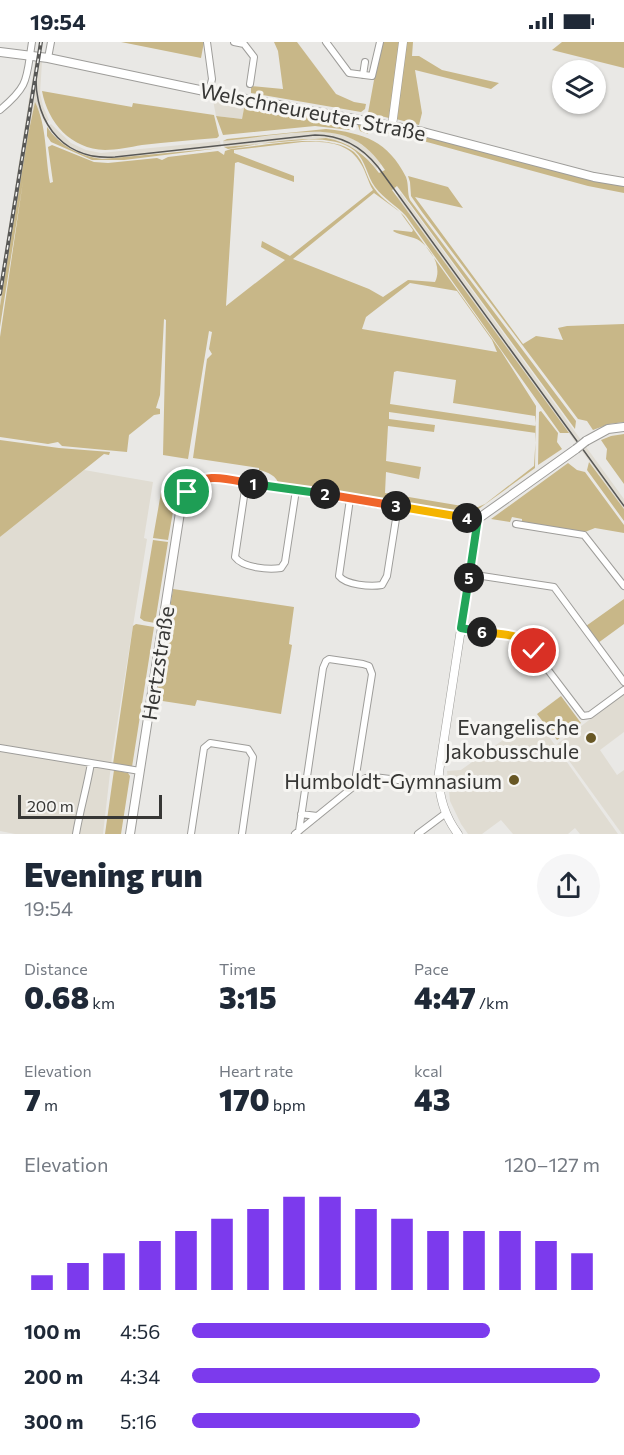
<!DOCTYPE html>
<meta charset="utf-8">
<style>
:root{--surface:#fff;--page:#f6f6f7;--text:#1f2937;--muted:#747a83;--accent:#7c3aed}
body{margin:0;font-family:Commissioner,sans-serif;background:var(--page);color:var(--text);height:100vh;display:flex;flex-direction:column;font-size:22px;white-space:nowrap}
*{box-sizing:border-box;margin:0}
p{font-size:20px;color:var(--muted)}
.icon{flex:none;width:33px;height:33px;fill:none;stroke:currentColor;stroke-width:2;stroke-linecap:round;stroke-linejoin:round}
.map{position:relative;height:792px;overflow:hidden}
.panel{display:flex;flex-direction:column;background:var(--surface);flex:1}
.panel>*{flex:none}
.tools{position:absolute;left:552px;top:18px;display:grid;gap:12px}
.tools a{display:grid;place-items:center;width:54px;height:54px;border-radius:50%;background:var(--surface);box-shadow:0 2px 4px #0004;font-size:30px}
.scale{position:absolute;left:18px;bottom:15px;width:144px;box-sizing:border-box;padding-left:6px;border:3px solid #373735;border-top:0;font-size:16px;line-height:21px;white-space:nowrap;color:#373735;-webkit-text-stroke:4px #f6f5f2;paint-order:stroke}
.pin{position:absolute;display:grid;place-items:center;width:51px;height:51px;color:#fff;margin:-26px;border:3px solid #fff;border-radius:50%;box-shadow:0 2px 6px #0007}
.km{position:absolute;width:30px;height:30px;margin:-15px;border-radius:50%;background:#222;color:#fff;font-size:16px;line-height:30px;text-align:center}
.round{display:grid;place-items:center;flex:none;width:63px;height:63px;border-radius:32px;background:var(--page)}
.summary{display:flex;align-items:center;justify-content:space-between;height:102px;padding:0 24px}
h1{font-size:33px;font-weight:800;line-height:45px}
.figures{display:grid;grid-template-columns:repeat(3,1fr);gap:9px;height:102px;padding:6px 24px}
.figures div{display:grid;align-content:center}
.figures b{font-size:30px;font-weight:800}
.figures small{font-size:16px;font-weight:400}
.figures p{font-size:16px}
.chart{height:168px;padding:12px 24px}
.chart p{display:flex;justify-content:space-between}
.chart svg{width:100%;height:108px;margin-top:6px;stroke:var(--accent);stroke-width:6}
ul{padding:0 24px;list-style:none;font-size:20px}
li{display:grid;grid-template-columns:96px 72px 1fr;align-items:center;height:45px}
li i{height:15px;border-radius:8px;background:var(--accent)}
.status{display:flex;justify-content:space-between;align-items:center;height:42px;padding:0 30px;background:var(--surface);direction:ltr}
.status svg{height:16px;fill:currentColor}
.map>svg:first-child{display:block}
.built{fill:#e0dcd2}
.green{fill:#c8b788;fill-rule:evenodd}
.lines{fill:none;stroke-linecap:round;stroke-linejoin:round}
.minor-casing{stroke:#9e9d9a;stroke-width:8}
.tertiary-casing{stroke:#9e9d9a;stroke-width:9}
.secondary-casing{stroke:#9e9d9a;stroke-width:10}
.minor{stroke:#fff;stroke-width:6}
.tertiary{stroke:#fff;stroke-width:8}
.secondary{stroke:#fff;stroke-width:8}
.tram{stroke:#585856;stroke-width:1.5}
.rail-casing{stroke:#585856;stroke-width:4}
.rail{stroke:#f6f5f2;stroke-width:1.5;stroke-dasharray:4.5;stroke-linecap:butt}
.secondary-bridge-casing{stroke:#9e9d9a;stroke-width:10;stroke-linecap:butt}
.secondary-bridge{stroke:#fff;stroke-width:8}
.split-1-casing{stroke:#fff;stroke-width:12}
.split-2-casing{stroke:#fff;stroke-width:12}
.split-3-casing{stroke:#fff;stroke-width:12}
.split-4-casing{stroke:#fff;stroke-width:12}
.split-5-casing{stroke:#fff;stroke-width:12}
.split-6-casing{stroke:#fff;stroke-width:12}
.split-7-casing{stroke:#fff;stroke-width:12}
.split-1{stroke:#f0652b;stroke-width:8}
.split-2{stroke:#22a559;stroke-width:8}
.split-3{stroke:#f0652b;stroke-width:8}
.split-4{stroke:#f5b400;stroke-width:8}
.split-5{stroke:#22a559;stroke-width:8}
.split-6{stroke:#22a559;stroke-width:8}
.split-7{stroke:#f5b400;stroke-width:8}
.poi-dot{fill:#685724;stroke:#f6f5f2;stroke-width:2}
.labels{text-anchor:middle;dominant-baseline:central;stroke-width:6;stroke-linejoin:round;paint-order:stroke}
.street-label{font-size:21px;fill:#373735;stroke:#f6f5f2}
.poi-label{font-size:21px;fill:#373735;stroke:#f6f5f2;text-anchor:end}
</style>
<div class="status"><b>19:54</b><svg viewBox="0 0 49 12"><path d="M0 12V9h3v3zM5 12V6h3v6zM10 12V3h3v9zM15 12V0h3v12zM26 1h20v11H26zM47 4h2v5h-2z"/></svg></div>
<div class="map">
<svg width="624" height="792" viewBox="0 0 624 792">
<rect width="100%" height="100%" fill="#e9e8e5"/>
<!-- built -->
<path class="built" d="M35,19L42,20L40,51L43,64L49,78L45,81L35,61L28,93L0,264V240Z
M214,55L245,61L242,77L216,74L213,58Z
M51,82L71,101L86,108L101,111L220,99L221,105L102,117L85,114L67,105L47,85Z
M312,89L338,91L355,98L370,109L381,122L376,127L366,114L355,107L341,99L326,96L224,105L223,99Z
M401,151L624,457V467L397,155Z
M84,428L153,440L144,496L147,497L112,714L103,792H15L0,789V495Z
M624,652V690L600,708L617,733L624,728V792H622L557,702Z
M535,675L618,792H580L575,786L568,792H513L501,778L482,792H468L461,782L450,759L447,729L461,728Z"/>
<!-- green -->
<path class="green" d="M121,0H204L201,16Z
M274,0H297L336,52L354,60L366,62L365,67L361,70L251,51V44L283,47L278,9Z
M381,0H400L389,76L368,71Z
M406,0H413L412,14H419L442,28L499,41L491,47L415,28L422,71L419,83L396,77Z
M562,0H624V26L552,8Z
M42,49L132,65L133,61L214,73L219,94L217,96C192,98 167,100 142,103C130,105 117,108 105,108C71,107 48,81 42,49Z
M35,60C47,84 45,113 50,141L53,140L48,105L52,103L94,120L108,121L157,116L162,118L168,115L218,109L224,113L225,109L231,107C263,104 328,89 354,110C365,120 366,135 374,146C382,158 395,164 404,174L501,309L536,364L535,426L473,471H468L279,443C277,434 268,430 259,428V426L193,416L207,317L212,312L209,307L212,290L209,289L188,417L163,413L166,278L164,277L160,353L156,366L160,367V372L154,373L129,393L127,410L62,404L58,400L48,402L0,395V295L23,139L0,285V264L28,93ZM302,100C325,99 349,100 361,122C366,130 368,140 373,148L290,214L262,199L261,205L285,218L226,264L235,121L238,120L294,140V134L234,111V108ZM374,151L400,170L413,188L412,190L394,188L393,189C401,194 413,194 420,199C433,209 442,226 435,240L408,238L383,255L369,247L293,217ZM410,241L457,249L492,298L497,310L362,287L366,275ZM397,329L456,338L453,361L535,374L536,384L390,362L394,330ZM389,370L536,391L534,424L485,462L478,465H468L385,451L386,430L419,437L421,425L386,419L388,384L434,390L435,383L389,377Z
M245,61L354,79L353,86L350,88L315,84L223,93L216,74L242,77Z
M357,81L408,91L411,95V91L624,143V151L588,144L416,97L411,98L370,87L368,92L360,89Z
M47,85C60,104 79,114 102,117L221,106L124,118H92L51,100L47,94Z
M326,87C364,91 388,99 406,135C409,143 407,151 410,158L576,379L575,387L397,144L392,148L569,391H560L406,174C396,163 384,157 375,145C367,134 366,119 355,109C329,87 261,102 228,107L224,105L326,96C349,100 365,112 379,131L385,128C359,87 327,87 283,92C263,94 243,97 223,99L227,97Z
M408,134L448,145L463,166L415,155L523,302L536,294L563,298L558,286L567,284L624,282V380L609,382L593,388L587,379L578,377L422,170L411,154L410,140Z
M541,369L558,391L557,400L562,407L538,423L539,370Z
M624,392V442L606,417L607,407L601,398L611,394Z
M0,398L59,406L110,410L109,413L104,412L0,495Z
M589,420L624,467V479L587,428Z
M568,421L577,428L585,430L624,483V491L595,486L585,490L522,480V477L512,475L510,480L491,477Z
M162,445L177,447L168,498L153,496Z
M153,498L168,500L155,581L144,579L140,576Z
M173,547L294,565L289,602L292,603L281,672L197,658L195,664L156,658Z
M624,557V582L598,601L586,584Z
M136,582L154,585L132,725L113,722L133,584Z
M561,654L581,681L557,698L537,672Z
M114,728L128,731L130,734L121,792H105Z"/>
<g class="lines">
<!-- minor casing -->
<g class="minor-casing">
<path id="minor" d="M207,0L212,37L209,50
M234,0L244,2L254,15L250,42
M326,0L349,31L372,34L380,0
M48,16L51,0
M363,33L365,20
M0,68C30,43 26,37 32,0
M246,441L235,515C243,526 269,528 281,526L285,520L296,448
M350,457L339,534C346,543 370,545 382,543L387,534L398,464
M516,482L584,493L624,544
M469,532L554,545L624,640
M461,586L515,594L526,599L583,674L590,673L624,648
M0,706L140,729
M301,772L317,774
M299,789L323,626L326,619L329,617L363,622L369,624L372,632L356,733L358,741
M76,792C80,768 87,745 91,721
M191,792L204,706L210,701L248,707L253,715L242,792
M295,792L358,741L366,736L374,735L438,743
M418,792L446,771"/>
</g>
<!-- tertiary casing -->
<g class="tertiary-casing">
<path id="tertiary" d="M392,84L403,0
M458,792C444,773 438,754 439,730L478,476"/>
</g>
<!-- secondary casing -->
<g class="secondary-casing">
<path id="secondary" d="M0,10L48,16L209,50L423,90L594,135L624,140
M586,399L608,387L624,385
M130,792L181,464C186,446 198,435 218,436L474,477L482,474L576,407"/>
</g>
<!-- minor -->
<use href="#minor" class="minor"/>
<!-- tertiary -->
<use href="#tertiary" class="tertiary"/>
<!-- secondary -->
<use href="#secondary" class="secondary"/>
<!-- tram -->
<path class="tram" d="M37,22C30,74 59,119 115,115L315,93C341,93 362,105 378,125L624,464"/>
<!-- rail casing -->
<g class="rail-casing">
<path id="rail" d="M0,252L41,0"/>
</g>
<!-- rail -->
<use href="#rail" class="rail"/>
<!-- secondary-bridge casing -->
<g class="secondary-bridge-casing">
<path id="secondary-bridge" d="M576,407L586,399"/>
</g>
<!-- secondary-bridge -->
<use href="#secondary-bridge" class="secondary-bridge"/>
</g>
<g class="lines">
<!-- split-1 casing -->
<g class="split-1-casing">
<path id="split-1" d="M187,450C203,427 230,438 253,442"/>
</g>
<!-- split-2 casing -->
<g class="split-2-casing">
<path id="split-2" d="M253,442L325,452"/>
</g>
<!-- split-3 casing -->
<g class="split-3-casing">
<path id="split-3" d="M325,452L396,464"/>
</g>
<!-- split-4 casing -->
<g class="split-4-casing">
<path id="split-4" d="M396,464L467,476"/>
</g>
<!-- split-5 casing -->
<g class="split-5-casing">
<path id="split-5" d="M467,476H478L469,536"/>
</g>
<!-- split-6 casing -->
<g class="split-6-casing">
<path id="split-6" d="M469,536L461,586L482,590"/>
</g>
<!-- split-7 casing -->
<g class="split-7-casing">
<path id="split-7" d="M482,590C504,593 520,590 534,609"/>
</g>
<!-- split-1 -->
<use href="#split-1" class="split-1"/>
<!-- split-2 -->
<use href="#split-2" class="split-2"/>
<!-- split-3 -->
<use href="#split-3" class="split-3"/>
<!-- split-4 -->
<use href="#split-4" class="split-4"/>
<!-- split-5 -->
<use href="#split-5" class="split-5"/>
<!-- split-6 -->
<use href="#split-6" class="split-6"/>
<!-- split-7 -->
<use href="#split-7" class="split-7"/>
</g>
<!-- markers -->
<g class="poi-dot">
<circle cx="591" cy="696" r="6"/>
<circle cx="514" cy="738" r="6"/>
</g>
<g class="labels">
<!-- street labels -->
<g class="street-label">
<text transform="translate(313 69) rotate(11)">Welschneureuter Straße</text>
<text transform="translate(157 621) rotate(-81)">Hertzstraße</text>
</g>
<!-- poi labels -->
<g class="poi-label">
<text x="579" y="684">Evangelische<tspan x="579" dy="24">Jakobusschule</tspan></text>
<text x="502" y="738">Humboldt-Gymnasium</text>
</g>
</g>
</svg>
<div class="tools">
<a><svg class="icon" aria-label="layers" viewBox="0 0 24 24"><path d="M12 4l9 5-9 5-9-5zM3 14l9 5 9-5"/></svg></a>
</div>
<div class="scale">200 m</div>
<div class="pin" style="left:187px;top:450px;background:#1e9e55"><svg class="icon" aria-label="arrive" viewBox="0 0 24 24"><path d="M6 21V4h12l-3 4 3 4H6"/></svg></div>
<div class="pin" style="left:534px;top:609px;background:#d93025"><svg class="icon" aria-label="check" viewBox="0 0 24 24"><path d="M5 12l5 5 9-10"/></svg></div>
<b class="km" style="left:253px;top:442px">1</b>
<b class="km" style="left:325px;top:452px">2</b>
<b class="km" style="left:396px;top:464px">3</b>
<b class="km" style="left:467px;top:476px">4</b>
<b class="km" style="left:469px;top:536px">5</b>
<b class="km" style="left:482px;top:590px">6</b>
</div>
<section class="panel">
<div class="summary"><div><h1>Evening run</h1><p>19:54</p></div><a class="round"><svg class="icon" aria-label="share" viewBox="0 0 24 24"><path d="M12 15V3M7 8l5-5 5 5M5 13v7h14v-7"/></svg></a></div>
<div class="figures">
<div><p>Distance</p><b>0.68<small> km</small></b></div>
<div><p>Time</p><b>3:15</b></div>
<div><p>Pace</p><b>4:47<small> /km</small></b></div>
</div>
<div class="figures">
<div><p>Elevation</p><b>7<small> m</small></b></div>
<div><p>Heart rate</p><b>170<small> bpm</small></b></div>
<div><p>kcal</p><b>43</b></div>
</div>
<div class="chart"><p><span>Elevation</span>120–127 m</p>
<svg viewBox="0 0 160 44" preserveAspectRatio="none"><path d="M5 44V38M15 44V33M25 44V29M35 44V24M45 44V20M55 44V15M65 44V11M75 44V6M85 44V6M95 44V11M105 44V15M115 44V20M125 44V20M135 44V20M145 44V24M155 44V29"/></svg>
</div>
<ul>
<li><b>100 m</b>4:56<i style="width:73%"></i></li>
<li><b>200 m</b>4:34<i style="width:100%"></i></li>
<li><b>300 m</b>5:16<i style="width:56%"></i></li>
</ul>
</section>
